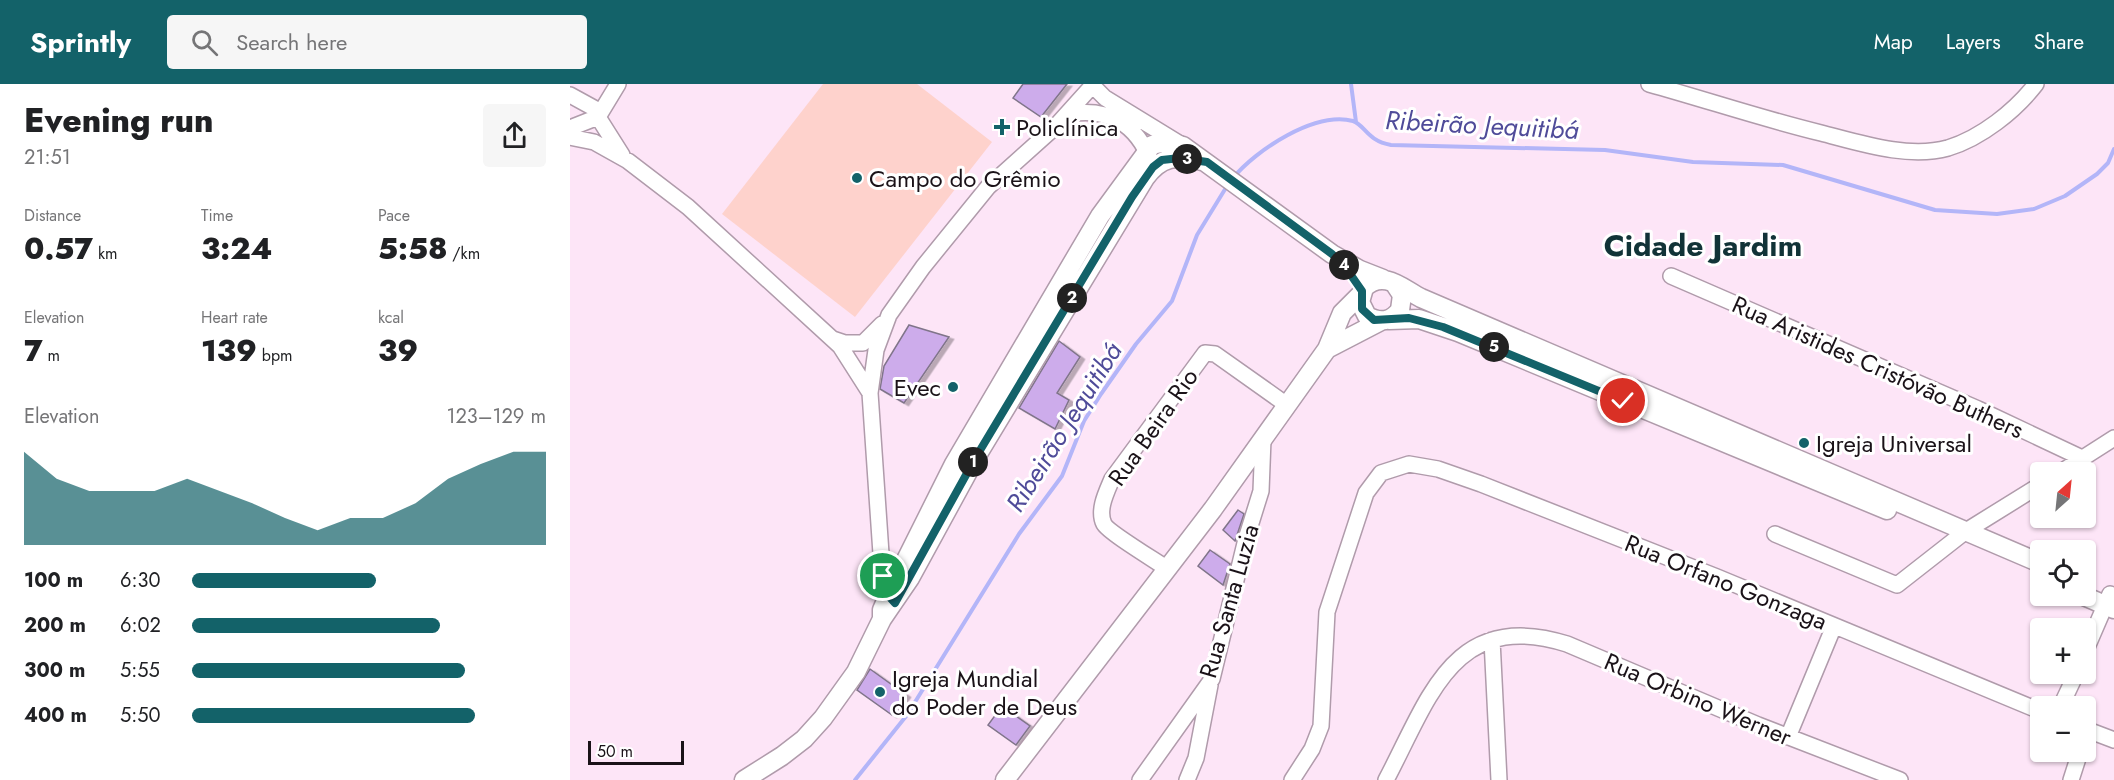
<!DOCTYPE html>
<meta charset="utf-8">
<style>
:root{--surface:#fff;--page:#f6f6f6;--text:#202124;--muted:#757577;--accent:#136269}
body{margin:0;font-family:Jost,sans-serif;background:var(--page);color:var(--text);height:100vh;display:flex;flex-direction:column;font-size:22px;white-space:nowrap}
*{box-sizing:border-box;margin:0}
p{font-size:20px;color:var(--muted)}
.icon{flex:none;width:33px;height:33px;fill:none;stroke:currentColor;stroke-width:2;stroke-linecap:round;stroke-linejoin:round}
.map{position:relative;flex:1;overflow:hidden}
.drawer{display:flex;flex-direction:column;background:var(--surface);width:570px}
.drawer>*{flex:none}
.needle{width:39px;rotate:27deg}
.buttons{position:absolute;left:1460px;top:378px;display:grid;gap:12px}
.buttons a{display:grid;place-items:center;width:66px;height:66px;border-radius:6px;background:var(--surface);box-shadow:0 2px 4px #0004;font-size:30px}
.scale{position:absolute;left:18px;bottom:15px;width:96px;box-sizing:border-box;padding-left:6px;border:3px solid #1a1218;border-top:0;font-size:16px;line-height:21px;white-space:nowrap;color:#1a1218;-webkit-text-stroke:4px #fff;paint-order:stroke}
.pin{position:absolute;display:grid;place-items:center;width:51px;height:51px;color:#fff;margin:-26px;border:3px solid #fff;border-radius:50%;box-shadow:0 2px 6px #0007}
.km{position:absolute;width:30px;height:30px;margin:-15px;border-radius:50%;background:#222;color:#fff;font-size:16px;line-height:30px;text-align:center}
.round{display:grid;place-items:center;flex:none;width:63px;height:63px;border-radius:6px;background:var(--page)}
.head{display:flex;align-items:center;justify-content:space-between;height:102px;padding:0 24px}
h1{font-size:33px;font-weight:800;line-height:45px}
.figures{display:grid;grid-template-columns:repeat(3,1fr);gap:9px;height:102px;padding:6px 24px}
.figures div{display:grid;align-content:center}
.figures b{font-size:30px;font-weight:800}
.figures small{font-size:16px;font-weight:400}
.figures p{font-size:16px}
.chart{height:168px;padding:12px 24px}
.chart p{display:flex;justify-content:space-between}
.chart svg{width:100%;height:108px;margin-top:6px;fill:var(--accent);opacity:.7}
ul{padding:0 24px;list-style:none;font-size:20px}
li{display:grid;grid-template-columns:96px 72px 1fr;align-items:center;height:45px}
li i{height:15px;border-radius:8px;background:var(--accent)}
header{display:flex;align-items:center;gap:36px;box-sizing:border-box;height:84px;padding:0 30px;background:var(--accent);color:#fff}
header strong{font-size:28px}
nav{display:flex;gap:33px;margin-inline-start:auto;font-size:21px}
.search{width:420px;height:54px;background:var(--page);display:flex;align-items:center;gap:15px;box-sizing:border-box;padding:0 21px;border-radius:6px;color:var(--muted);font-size:22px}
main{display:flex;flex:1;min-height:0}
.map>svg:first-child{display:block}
.pitch{fill:#fed2cc}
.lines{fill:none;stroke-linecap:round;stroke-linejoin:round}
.stream{stroke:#b3b5f8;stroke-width:4}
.building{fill:#cdaceb;stroke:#80758a;stroke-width:1.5;filter:url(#shadow)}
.minor-casing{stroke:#b09bab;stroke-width:18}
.tertiary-casing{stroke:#b09bab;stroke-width:21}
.minor{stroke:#fff;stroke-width:15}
.tertiary{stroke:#fff;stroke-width:18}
.route-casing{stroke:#fff;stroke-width:12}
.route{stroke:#136269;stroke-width:8}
.poi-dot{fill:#136269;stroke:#fff;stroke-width:2}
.labels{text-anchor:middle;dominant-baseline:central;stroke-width:6;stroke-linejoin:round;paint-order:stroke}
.poi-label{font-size:24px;fill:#1a1218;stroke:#fff;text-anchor:start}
.street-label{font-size:24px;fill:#1a1218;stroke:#fff}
.water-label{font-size:26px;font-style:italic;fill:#4f4b99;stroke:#fff}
.district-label{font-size:30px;font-weight:bold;fill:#113337;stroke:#fff}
</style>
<header>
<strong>Sprintly</strong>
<div class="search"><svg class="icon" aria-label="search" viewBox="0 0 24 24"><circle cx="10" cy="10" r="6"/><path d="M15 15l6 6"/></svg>Search here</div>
<nav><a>Map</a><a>Layers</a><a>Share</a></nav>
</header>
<main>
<section class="drawer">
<div class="head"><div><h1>Evening run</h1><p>21:51</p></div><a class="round"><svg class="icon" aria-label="share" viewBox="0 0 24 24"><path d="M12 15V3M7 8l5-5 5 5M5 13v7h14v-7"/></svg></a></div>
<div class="figures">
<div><p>Distance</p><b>0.57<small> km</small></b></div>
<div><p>Time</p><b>3:24</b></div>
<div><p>Pace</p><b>5:58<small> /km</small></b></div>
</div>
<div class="figures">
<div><p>Elevation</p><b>7<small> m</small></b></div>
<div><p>Heart rate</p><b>139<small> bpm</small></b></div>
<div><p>kcal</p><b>39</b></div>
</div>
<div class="chart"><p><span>Elevation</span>123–129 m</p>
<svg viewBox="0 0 160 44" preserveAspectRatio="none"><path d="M0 44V6L10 17L20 22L30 22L40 22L50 17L60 22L70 27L80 33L90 38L100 33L110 33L120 27L130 17L140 11L150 6L160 6V44z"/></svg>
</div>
<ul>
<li><b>100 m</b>6:30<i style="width:52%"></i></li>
<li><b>200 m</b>6:02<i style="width:70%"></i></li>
<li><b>300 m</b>5:55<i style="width:77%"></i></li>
<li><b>400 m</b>5:50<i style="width:80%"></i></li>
</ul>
</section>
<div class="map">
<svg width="1544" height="696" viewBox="0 0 1544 696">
<defs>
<filter id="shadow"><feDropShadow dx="4.5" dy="2.5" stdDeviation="0" flood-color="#0004"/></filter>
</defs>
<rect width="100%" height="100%" fill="#fde5f7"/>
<!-- pitch -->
<path class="pitch" d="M253,0H347L422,58L285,233L152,130Z"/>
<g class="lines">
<!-- stream -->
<path class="stream" d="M781,0L786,38
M663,94C686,66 745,27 783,37C795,41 797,57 821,61L1035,66L1123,78L1213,81L1365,126L1427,130L1464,125L1495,112L1527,90L1538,79L1544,65
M285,696L337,631L449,450L492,392L514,337L531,310L566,260L602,217L627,151L657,102"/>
</g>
<!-- building -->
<path class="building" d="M453,0H497L471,33L443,14Z
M339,241L379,253L334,319L310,305L314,282Z
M489,257L510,273L487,309L499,316L485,345L449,324Z
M668,426L674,430L665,457L653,446Z
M640,466L660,480L653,501L628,482Z
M300,585L336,611L322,631L287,606Z
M432,622L460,642L446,661L418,641Z"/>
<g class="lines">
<!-- minor casing -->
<g class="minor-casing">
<path id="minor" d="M48,0L28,33L52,71
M521,0L535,14L610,60
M1079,0C1137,16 1193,35 1251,49C1290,59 1338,75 1378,64C1411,54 1445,27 1466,0
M0,11L31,28
M499,30C538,23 567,40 581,78
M0,44L28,33
M0,53L24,58L58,77L118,123L270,262L300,309
M1101,192L1408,325L1514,375
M263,255L275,259H293L312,240
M1491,388L1544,354
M1205,450L1327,501L1396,447L1470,401
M596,484C586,477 538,448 534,440C527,426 537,407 542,395L635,269L645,270L717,321
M324,517L318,512L313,499L300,309L306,266L319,231L353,183L418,103L485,43L522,2
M922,556L929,696
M1515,568L1540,510
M1491,622L1506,590
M1515,645L1544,656
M1218,653L1264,542
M570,696L642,595L676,455L691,407L693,355
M617,696L626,674L640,601
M722,696L742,665L751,642L757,528L796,409L811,389L839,380L868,385L911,400L1147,493L1470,627
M816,696C859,615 883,524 997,560L1188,641L1330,696
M1501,696L1510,668"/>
</g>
<!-- tertiary casing -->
<g class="tertiary-casing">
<path id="tertiary" d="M824,199L832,211L830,226C821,238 810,239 797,232L790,218L794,204C813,185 832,204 851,214L1470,479
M819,236L849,235L888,248L1317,426
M757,265L811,237
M1514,512L1544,525
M312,535V526L318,512L384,380L530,132L582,61L595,58L613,62L762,170L790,186L813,195
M174,696L212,672L234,655L253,634L286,588L312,535L340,494L406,373L575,94C591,72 606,71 632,77
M435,696L643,425L757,265L772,229L791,210"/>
</g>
<!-- minor -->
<use href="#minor" class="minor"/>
<!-- tertiary -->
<use href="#tertiary" class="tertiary"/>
</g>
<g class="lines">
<!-- route casing -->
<g class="route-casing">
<path id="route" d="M313,492L316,509L325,519L406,373L562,113L583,83L592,76L610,74L637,78L762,170L776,184L792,207V225L804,236L839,234L873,243L1053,317"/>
</g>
<!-- route -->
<use href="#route" class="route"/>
</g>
<!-- markers -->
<g class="poi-dot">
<path d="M429 34h6v6h6v6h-6v6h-6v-6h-6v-6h6z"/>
<circle cx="287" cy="94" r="6"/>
<circle cx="383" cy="303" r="6"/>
<circle cx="1234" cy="359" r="6"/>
<circle cx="310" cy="608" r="6"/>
</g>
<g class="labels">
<!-- poi labels -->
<g class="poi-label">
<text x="446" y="43">Policlínica</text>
<text x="299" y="94">Campo do Grêmio</text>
<text x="371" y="303" text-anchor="end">Evec</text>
<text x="1246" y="359">Igreja Universal</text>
<text x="322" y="594">Igreja Mundial<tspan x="322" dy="28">do Poder de Deus</tspan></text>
</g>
<!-- street labels -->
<g class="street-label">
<text transform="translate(1308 283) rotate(24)">Rua Aristides Cristóvão Buthers</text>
<text transform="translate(583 343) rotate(-55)">Rua Beira Rio</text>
<text transform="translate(1156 498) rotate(22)">Rua Orfano Gonzaga</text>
<text transform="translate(659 517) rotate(-74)">Rua Santa Luzia</text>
<text transform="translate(1128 615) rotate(23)">Rua Orbino Werner</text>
</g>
<!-- water labels -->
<g class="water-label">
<text transform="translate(912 41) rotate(3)">Ribeirão Jequitibá</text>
<text transform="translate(494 343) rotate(-58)">Ribeirão Jequitibá</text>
</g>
<!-- district labels -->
<g class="district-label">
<text x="1133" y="161">Cidade Jardim</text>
</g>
</g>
</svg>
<div class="buttons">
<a><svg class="needle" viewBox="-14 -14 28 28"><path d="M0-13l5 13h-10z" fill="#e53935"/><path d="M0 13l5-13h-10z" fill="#757577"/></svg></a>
<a><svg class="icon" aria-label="locate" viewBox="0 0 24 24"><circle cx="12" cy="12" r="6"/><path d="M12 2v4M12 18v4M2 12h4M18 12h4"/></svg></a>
<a>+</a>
<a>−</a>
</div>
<div class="scale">50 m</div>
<div class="pin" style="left:313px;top:492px;background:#1e9e55"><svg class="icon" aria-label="arrive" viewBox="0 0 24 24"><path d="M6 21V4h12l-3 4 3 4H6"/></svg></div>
<div class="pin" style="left:1053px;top:317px;background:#d93025"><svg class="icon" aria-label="check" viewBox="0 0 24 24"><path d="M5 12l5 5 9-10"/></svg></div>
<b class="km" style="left:403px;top:378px">1</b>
<b class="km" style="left:502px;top:214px">2</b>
<b class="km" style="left:617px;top:75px">3</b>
<b class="km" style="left:774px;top:181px">4</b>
<b class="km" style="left:924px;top:263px">5</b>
</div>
</main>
